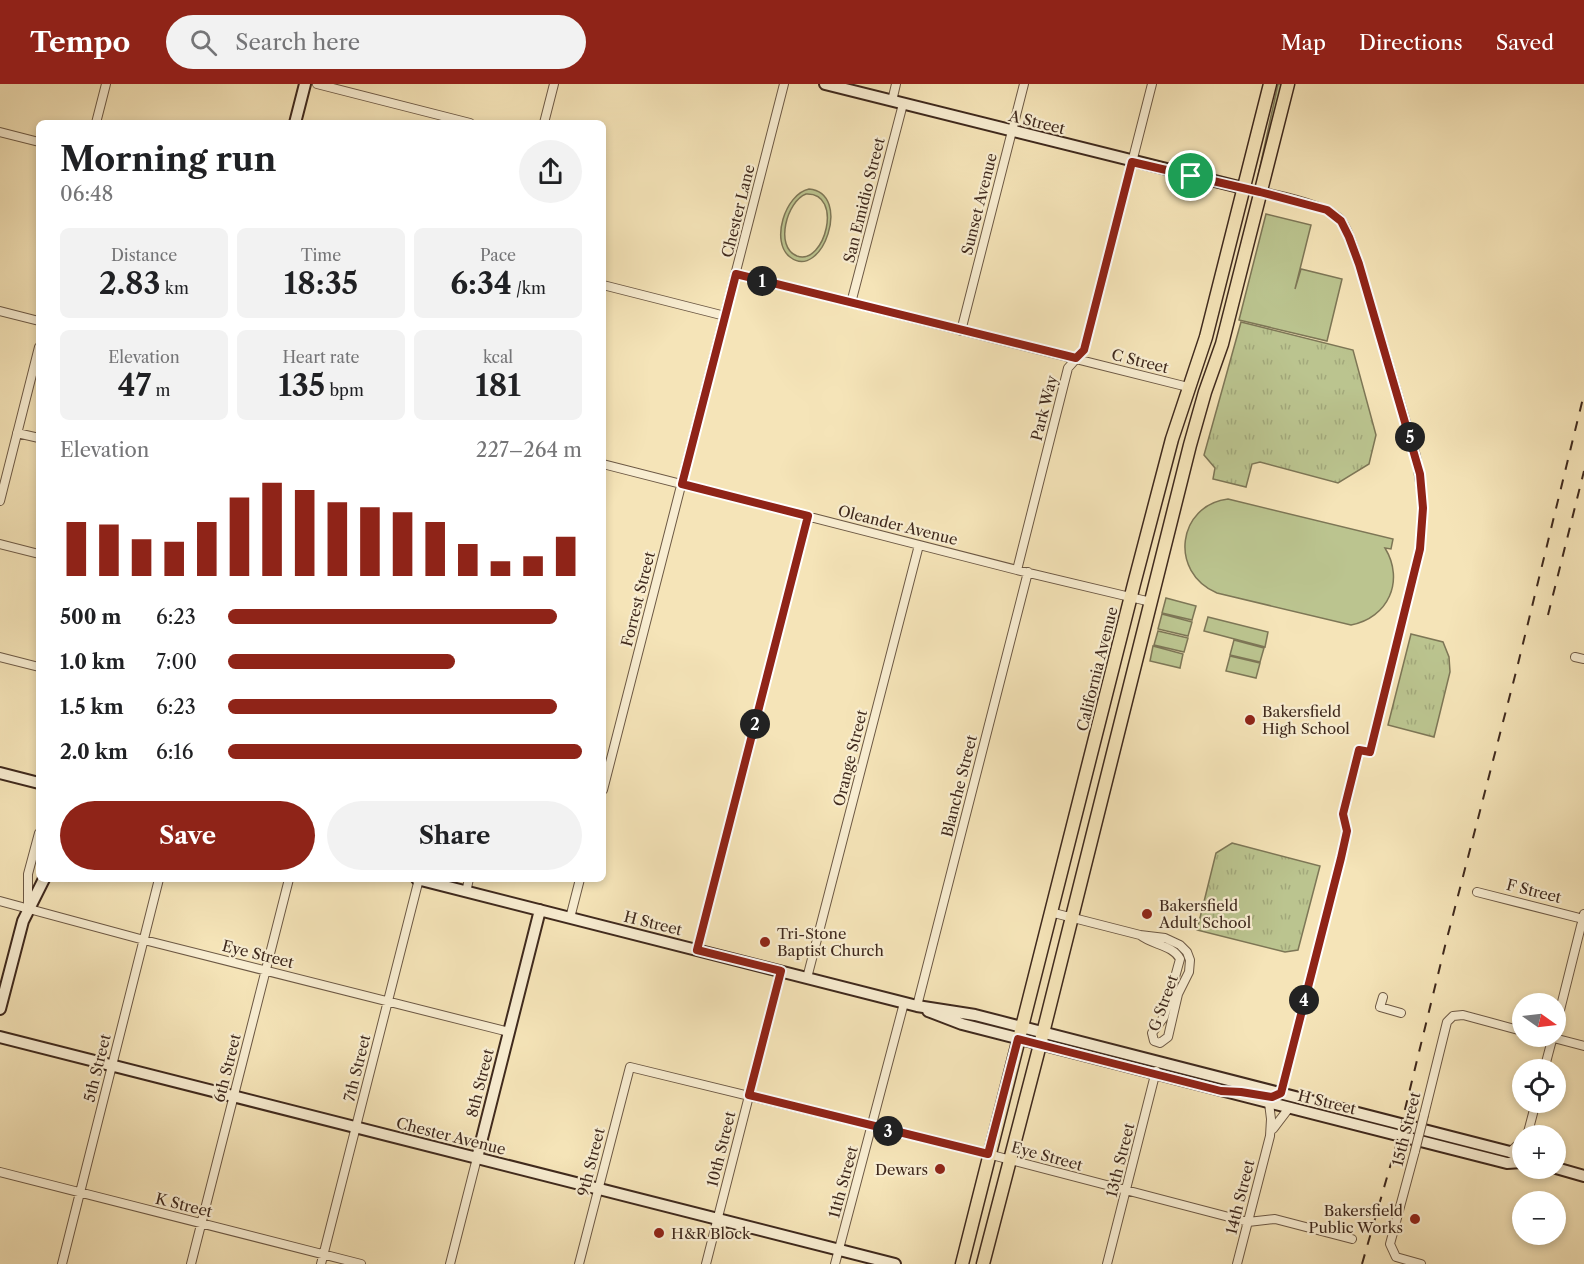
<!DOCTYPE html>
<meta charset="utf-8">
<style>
:root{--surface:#fff;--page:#f2f2f2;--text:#202124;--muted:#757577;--accent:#8f2418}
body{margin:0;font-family:"Libre Caslon Text",serif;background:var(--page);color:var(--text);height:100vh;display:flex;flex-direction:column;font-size:22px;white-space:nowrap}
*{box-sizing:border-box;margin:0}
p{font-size:20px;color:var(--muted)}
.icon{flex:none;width:33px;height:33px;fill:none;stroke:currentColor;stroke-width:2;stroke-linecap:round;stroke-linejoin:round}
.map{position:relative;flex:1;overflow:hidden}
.details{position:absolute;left:36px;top:36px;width:570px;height:762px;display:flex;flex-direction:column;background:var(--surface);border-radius:9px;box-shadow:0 3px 9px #0003}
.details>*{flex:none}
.needle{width:39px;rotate:104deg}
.controls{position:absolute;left:1512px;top:909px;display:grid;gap:12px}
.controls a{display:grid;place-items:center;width:54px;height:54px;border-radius:50%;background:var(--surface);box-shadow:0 3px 9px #0003;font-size:30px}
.pin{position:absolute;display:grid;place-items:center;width:51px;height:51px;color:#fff;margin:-26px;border:3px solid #fff;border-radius:50%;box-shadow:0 2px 6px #0007}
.km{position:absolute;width:30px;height:30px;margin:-15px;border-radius:50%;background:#222;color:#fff;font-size:16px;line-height:30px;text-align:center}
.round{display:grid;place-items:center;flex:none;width:63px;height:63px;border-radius:32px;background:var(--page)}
.head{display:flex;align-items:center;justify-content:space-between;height:102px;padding:0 24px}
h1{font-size:33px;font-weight:800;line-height:45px}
.figures{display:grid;grid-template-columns:repeat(3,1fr);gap:9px;height:102px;padding:6px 24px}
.figures div{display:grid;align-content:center;border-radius:9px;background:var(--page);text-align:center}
.figures b{font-size:30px;font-weight:800}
.figures small{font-size:16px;font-weight:400}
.figures p{font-size:16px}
.chart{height:168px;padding:12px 24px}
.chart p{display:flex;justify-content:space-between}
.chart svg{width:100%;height:108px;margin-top:6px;stroke:var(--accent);stroke-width:6}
.action{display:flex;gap:12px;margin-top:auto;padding:12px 24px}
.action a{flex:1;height:69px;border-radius:36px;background:var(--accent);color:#fff;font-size:24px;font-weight:800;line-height:69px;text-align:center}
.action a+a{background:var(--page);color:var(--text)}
ul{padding:0 24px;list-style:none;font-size:20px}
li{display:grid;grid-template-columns:96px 72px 1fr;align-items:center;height:45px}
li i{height:15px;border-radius:8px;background:var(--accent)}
header{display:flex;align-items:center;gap:36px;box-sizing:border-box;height:84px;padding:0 30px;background:var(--accent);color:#fff}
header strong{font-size:28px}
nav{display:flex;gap:33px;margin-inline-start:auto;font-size:21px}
.search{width:420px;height:54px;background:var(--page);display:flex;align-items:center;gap:15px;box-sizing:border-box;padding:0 21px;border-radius:33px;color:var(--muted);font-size:22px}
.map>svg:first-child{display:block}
.grass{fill:url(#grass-tufts);stroke:#7d7656;stroke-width:1.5}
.garden{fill:#bbc48f;stroke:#7d7656;stroke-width:1.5;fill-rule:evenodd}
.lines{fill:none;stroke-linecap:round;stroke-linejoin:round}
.street-casing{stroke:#6c5844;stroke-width:10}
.secondary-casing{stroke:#3f291d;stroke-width:14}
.primary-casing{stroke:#3f291d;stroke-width:15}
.street{stroke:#f8edd1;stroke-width:8}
.secondary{stroke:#f8edd1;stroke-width:10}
.primary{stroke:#f5e4b8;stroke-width:12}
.rail{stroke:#3f291d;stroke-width:2;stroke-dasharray:10 10;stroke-linecap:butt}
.street-bridge-casing{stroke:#6c5844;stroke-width:10;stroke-linecap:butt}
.street-bridge{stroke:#f8edd1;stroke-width:8}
.route-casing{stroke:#fff;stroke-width:12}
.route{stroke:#8f2418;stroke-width:8}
.poi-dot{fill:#8f2418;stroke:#f8edd1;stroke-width:2}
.labels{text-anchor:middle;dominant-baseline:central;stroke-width:4.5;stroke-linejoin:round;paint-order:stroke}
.street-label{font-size:15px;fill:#3f291d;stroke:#f8edd1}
.poi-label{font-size:15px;fill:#3f291d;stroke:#f8edd1;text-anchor:start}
</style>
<header>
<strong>Tempo</strong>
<div class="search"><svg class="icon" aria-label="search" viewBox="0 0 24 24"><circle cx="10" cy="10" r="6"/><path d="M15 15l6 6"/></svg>Search here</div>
<nav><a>Map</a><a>Directions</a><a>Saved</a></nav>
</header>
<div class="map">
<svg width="1584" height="1180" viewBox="0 0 1584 1180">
<defs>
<pattern id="grass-tufts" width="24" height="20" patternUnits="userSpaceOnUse" patternTransform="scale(1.5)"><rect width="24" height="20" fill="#bbc48f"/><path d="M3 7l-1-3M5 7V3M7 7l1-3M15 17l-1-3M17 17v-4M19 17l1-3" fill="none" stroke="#a2a87b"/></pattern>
</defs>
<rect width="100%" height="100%" fill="#f5e4b8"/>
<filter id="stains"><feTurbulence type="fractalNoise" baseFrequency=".00333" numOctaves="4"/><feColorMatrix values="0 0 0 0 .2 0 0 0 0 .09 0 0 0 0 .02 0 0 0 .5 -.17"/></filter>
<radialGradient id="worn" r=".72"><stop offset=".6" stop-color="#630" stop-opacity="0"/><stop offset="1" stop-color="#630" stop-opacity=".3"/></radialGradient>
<!-- grass -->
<path class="grass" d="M1278,0H1283L1258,92Z
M1241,238L1353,266L1376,351L1369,380L1338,399L1260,378L1252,380L1246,403L1213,395L1215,384L1204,371Z
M1411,550L1443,558L1449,573L1450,588L1434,653L1388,641Z
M1232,759L1320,782L1298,866L1285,868L1197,846L1216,769Z"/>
<!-- garden -->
<path class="garden" d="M809,105C853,109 822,198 790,173C770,158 785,110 809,105ZM806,110C844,108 825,182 797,172C774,163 787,117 806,110Z
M1266,130L1311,141L1295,205L1301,185L1342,195L1327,257L1239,236Z
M1228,415L1393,455L1391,465L1385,464C1405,497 1388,534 1351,541L1217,509C1168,488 1178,421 1228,415Z
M1166,514L1196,522L1192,536L1162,529Z
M1162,530L1192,538L1188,552L1158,545Z
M1208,533L1268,548L1265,563L1204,547Z
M1158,547L1188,554L1184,568L1154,561Z
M1234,556L1264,564L1260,578L1230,571Z
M1153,562L1183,570L1180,584L1150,577Z
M1230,572L1260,579L1256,594L1226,587Z"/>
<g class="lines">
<!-- street casing -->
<g class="street-casing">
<path id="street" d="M317,0L470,39
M892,17L896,0
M96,39L106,0
M544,39L554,0
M0,48L39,58
M1243,104C1265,108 1327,120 1341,136C1350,148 1354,166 1359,180L1416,372L1423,418L1420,466L1370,668L1359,666L1343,730L1347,747L1341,774L1281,1009
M736,190L1188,303
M603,201L725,232
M851,219L903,20
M0,227L39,237
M961,247L1024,0
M17,349L39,354
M603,380L1017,486L1151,518
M0,417L39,263
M0,460L39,470
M1017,486L1068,284L1084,266L1152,0
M0,573L39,583
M1575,573L1584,575
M603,706L784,0
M466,808L469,795
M1477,808L1583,835
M0,817L144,856L509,948
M28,824V790L39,749
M1050,828L1140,851L1165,854L1180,861L1187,868L1190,876L1189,888L1178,910L1168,953L1160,959L1154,957L1152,949L1164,933L1180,875C1173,861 1152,861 1140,851
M570,834L580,795
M697,866L808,432
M807,894L919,461
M1383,913L1380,923L1401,929
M917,922L1028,488
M1556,942L1584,830
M1546,952L1584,962
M1544,986L1553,952
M1424,1031L1447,938L1453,932L1463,931L1522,947
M1273,1045L1289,1024
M1527,1052L1536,1018
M1415,1067L1390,1160L1396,1173L1421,1180
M1510,1068L1522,1057
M0,1088L361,1180
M62,1180L159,795
M191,1180L289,795
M321,1180L419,795
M450,1180L477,1074
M579,1180L630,983L988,1070L1248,1138L1275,1135L1352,1155
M706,1180L781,887
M835,1180L904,919
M1107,1180L1156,987
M1237,1180L1270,1052L1271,1035L1269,1019"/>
</g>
<!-- secondary casing -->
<g class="secondary-casing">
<path id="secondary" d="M825,0L1243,104
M295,39L305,0
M0,689L39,699
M417,795L917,922L975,931L1010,940L1510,1068L1522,1074
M1583,835H1584
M0,925L23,837L44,795
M928,927L962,940L1507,1079L1522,1078
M0,953L895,1180
M477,1074L540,826
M1556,1084L1584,1092"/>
</g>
<!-- primary casing -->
<g class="primary-casing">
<path id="primary" d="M962,1180L1134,500L1172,355L1206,253L1270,0
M983,1180L1043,949L1190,361L1205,308L1222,260L1288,0"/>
</g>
<!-- street -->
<use href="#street" class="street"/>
<!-- secondary -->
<use href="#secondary" class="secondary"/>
<!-- primary -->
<use href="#primary" class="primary"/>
<!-- rail -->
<path class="rail" d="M1548,531L1584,387
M1362,1180L1396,1062L1445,862L1517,584L1584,310"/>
<!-- street-bridge casing -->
<g class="street-bridge-casing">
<path id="street-bridge" d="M1415,1067L1424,1031"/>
</g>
<!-- street-bridge -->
<use href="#street-bridge" class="street-bridge"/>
</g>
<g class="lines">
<!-- route casing -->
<g class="route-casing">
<path id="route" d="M1132,78L1260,108L1327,126L1341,137L1349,153L1359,180L1420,390L1423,424L1420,465L1370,668L1359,666L1343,730L1347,747L1341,774L1281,1009L1272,1013L1241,1008L1221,1007L1018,955L988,1070L749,1011L781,887L697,866L808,432L682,400L736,190L1076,274L1084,266Z"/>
</g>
<!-- route -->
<use href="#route" class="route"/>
</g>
<!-- markers -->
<g class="poi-dot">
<circle cx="1250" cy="636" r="6"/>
<circle cx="1147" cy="830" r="6"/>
<circle cx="765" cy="858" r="6"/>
<circle cx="940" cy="1085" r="6"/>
<circle cx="1415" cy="1135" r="6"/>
<circle cx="659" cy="1149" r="6"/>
</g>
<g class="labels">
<!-- street labels -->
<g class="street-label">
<text transform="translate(1037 38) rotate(14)">A Street</text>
<text transform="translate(864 116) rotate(-76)">San Emidio Street</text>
<text transform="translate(979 120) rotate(-76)">Sunset Avenue</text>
<text transform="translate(738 127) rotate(-76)">Chester Lane</text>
<text transform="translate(1140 277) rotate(14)">C Street</text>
<text transform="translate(1044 324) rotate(-76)">Park Way</text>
<text transform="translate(898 441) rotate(14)">Oleander Avenue</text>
<text transform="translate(638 515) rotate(-76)">Forrest Street</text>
<text transform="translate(1097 585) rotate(-76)">California Avenue</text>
<text transform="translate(850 674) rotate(-76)">Orange Street</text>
<text transform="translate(959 702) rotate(-76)">Blanche Street</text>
<text transform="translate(1534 807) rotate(14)">F Street</text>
<text transform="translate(653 839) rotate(14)">H Street</text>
<text transform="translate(258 870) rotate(14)">Eye Street</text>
<text transform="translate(1163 919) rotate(-70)">G Street</text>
<text transform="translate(97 984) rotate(-76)">5th Street</text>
<text transform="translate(227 984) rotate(-76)">6th Street</text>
<text transform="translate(357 984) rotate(-76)">7th Street</text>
<text transform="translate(480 999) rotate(-76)">8th Street</text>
<text transform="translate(1327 1018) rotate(14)">H Street</text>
<text transform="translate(1406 1045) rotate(-76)">15th Street</text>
<text transform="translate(451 1052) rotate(14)">Chester Avenue</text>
<text transform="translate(721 1065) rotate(-76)">10th Street</text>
<text transform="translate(1047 1072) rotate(15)">Eye Street</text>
<text transform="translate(1120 1076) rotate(-76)">13th Street</text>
<text transform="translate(591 1078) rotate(-76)">9th Street</text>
<text transform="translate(843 1098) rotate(-75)">11th Street</text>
<text transform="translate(1240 1113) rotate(-76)">14th Street</text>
<text transform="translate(184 1121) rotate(14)">K Street</text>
</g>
<!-- poi labels -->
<g class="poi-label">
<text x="1262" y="627">Bakersfield<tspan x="1262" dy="17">High School</tspan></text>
<text x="1159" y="821">Bakersfield<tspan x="1159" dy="17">Adult School</tspan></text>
<text x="777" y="849">Tri-Stone<tspan x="777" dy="17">Baptist Church</tspan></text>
<text x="928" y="1085" text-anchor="end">Dewars</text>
<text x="1403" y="1126" text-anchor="end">Bakersfield<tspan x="1403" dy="17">Public Works</tspan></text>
<text x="671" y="1149">H&amp;R Block</text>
</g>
</g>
<rect width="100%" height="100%" filter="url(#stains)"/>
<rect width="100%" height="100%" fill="url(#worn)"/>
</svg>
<div class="controls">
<a><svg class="needle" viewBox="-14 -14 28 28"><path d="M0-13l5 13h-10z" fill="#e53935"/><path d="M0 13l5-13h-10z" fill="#757577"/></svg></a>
<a><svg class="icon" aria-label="locate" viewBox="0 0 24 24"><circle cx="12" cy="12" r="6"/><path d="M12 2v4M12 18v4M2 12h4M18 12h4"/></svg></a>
<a>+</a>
<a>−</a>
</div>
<div class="pin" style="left:1191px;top:92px;background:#1e9e55"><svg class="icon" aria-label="arrive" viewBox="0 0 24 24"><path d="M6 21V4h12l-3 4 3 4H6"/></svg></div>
<b class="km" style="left:762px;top:197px">1</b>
<b class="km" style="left:755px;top:640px">2</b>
<b class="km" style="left:888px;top:1047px">3</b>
<b class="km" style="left:1304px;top:916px">4</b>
<b class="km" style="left:1410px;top:353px">5</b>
<section class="details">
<div class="head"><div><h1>Morning run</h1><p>06:48</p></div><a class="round"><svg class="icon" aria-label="share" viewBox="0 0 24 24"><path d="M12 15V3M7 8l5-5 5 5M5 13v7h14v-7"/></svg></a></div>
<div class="figures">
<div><p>Distance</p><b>2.83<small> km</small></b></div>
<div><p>Time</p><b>18:35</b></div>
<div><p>Pace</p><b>6:34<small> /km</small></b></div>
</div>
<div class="figures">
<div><p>Elevation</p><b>47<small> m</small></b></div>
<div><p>Heart rate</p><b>135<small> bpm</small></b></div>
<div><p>kcal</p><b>181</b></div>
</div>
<div class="chart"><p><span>Elevation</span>227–264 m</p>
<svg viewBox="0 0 160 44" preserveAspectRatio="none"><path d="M5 44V22M15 44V23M25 44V29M35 44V30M45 44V22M55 44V12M65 44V6M75 44V9M85 44V14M95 44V16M105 44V18M115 44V22M125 44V31M135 44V38M145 44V36M155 44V28"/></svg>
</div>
<ul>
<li><b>500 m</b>6:23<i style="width:93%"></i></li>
<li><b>1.0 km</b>7:00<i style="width:64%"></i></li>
<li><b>1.5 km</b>6:23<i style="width:93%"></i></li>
<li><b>2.0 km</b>6:16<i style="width:100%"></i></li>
</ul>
<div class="action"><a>Save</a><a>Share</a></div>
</section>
</div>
